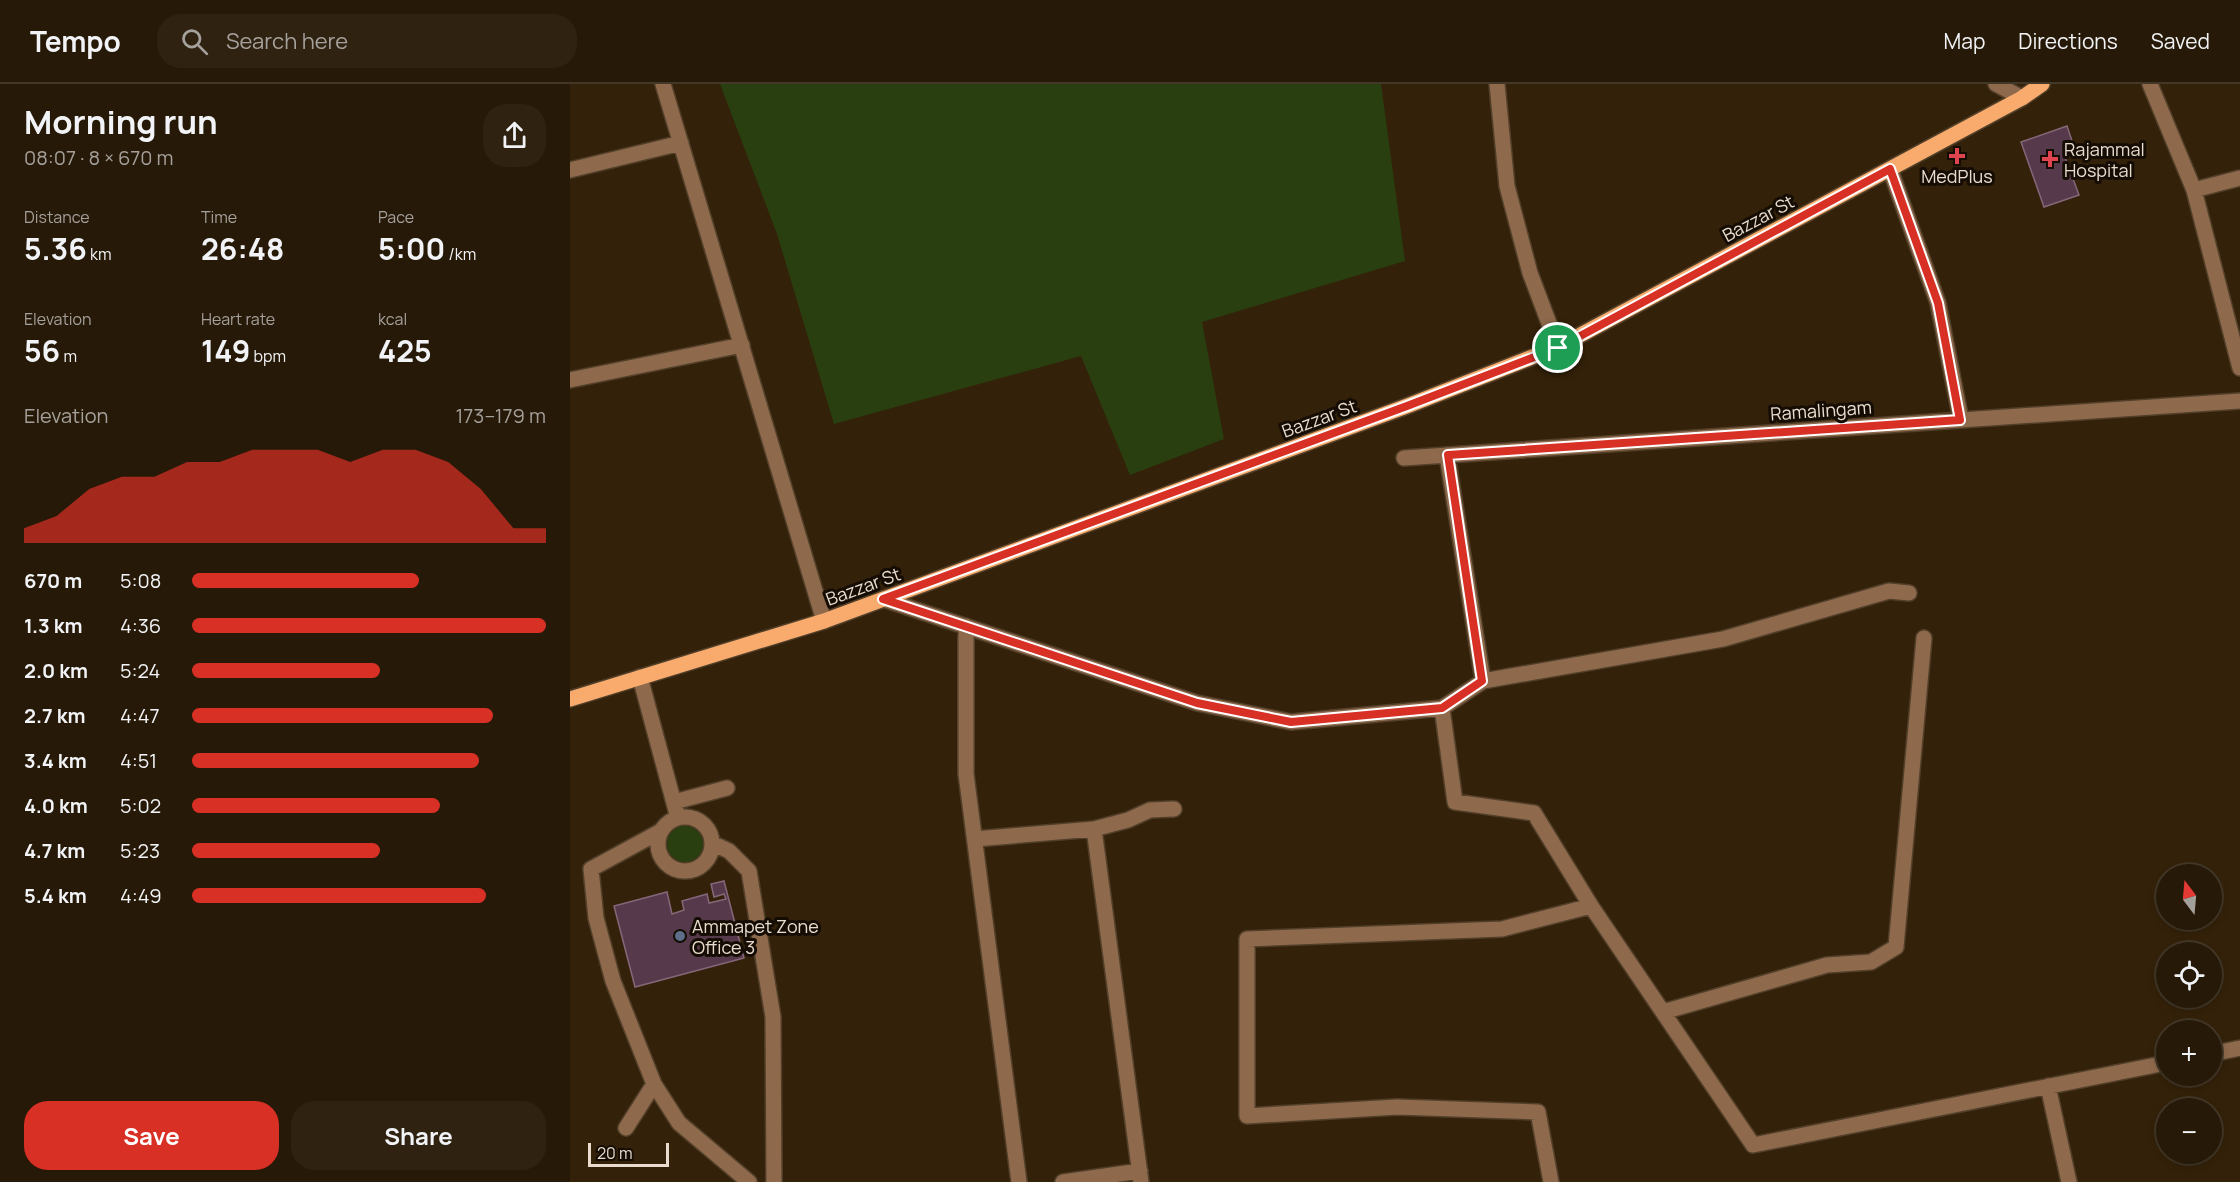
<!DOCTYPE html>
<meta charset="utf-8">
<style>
:root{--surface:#271907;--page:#2f2211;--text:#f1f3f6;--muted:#a4a09b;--line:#433828;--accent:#d93025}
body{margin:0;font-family:Manrope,sans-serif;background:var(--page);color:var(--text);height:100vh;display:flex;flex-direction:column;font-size:22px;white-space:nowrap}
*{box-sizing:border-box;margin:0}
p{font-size:20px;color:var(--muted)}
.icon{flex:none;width:33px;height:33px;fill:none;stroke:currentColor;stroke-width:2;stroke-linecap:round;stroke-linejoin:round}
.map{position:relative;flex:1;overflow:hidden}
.sheet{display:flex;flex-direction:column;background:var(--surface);width:570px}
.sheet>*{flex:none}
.needle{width:39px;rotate:344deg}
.tools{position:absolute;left:1586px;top:780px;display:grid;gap:12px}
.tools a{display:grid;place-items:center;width:66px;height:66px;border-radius:50%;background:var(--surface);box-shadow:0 3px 9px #0003,0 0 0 2px var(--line);font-size:30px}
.scale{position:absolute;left:18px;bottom:15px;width:81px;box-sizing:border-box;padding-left:6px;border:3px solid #e9dcce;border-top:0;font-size:16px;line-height:21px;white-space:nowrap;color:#e9dcce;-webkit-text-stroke:4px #150d04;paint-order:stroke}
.pin{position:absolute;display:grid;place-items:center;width:51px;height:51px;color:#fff;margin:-26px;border:3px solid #fff;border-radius:50%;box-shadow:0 2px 6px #0007}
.round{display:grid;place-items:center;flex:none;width:63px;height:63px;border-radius:24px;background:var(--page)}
.summary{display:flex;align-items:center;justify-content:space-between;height:102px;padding:0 24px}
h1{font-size:33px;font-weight:700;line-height:45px}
.stats{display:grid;grid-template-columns:repeat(3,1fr);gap:9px;height:102px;padding:6px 24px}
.stats div{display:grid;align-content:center}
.stats b{font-size:30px;font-weight:700}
.stats small{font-size:16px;font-weight:400}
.stats p{font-size:16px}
.chart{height:168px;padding:12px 24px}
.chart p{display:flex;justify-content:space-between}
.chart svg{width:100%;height:108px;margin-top:6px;fill:var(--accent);opacity:.7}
.cta{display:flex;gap:12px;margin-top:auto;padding:12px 24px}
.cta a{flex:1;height:69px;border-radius:24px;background:var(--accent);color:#fff;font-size:24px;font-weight:700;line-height:69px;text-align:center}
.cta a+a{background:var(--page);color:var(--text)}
ul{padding:0 24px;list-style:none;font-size:20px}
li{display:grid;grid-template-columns:96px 72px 1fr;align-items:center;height:45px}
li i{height:15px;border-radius:8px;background:var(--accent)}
header{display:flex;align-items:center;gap:36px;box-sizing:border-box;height:84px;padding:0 30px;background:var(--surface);border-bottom:2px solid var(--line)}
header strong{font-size:28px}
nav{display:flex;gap:33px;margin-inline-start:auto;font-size:21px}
.search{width:420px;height:54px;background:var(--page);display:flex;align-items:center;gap:15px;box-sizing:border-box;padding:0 21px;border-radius:24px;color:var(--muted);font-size:22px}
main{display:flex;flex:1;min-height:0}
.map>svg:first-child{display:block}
.green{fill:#293f0f}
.building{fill:#563a4b;stroke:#856779;stroke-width:1.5}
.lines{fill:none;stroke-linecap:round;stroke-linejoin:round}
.minor-casing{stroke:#513f29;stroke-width:18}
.major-casing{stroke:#513f29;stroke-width:18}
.minor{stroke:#8e694c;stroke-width:15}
.major{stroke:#f8ab6d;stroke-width:15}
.route-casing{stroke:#fff;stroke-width:12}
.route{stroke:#d93025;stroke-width:8}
.health-dot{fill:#e0444e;stroke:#150d04;stroke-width:2}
.service-dot{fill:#5c6f8a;stroke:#150d04;stroke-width:2}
.labels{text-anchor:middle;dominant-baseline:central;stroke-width:6;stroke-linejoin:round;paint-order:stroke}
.poi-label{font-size:18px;fill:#e9dcce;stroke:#150d04;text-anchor:start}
.street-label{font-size:18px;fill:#e9dcce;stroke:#150d04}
</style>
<header>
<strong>Tempo</strong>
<div class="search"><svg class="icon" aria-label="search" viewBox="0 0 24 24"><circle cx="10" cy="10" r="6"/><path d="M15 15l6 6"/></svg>Search here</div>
<nav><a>Map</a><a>Directions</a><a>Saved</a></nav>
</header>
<main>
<section class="sheet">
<div class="summary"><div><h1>Morning run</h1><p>08:07 · 8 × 670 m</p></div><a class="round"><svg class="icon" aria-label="share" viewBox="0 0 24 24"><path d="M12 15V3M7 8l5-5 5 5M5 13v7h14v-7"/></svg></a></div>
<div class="stats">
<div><p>Distance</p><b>5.36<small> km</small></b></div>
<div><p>Time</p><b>26:48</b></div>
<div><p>Pace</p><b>5:00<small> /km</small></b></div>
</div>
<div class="stats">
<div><p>Elevation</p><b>56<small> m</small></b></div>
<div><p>Heart rate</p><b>149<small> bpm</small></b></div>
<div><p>kcal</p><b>425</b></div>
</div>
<div class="chart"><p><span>Elevation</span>173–179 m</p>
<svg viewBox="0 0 160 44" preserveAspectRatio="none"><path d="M0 44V38L10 33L20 22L30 17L40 17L50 11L60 11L70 6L80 6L90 6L100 11L110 6L120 6L130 11L140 22L150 38L160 38V44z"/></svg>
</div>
<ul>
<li><b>670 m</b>5:08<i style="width:64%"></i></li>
<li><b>1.3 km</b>4:36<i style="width:100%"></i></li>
<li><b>2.0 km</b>5:24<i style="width:53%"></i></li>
<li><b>2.7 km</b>4:47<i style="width:85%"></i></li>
<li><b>3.4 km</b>4:51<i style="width:81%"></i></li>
<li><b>4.0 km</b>5:02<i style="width:70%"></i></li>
<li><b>4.7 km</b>5:23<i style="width:53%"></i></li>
<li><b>5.4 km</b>4:49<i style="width:83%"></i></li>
</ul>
<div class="cta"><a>Save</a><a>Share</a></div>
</section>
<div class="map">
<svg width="1670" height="1098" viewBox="0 0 1670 1098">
<rect width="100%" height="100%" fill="#342109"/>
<!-- green -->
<path class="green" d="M150,0H811L835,177L632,238L654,355L560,391L511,272L264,340L207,150Z
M97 760a18 18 0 1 1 36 0a18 18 0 1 1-36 0Z"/>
<!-- building -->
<path class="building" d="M1497,42L1506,69L1495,73L1509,111L1474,123L1451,58Z
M154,797L174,874L65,903L44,822L97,808L102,830L114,826L112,817L137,810L139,819L156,815L154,810L144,813L141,800Z"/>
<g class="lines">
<!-- minor casing -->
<g class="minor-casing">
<path id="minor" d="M93,0L254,537
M927,0L937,102L960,189L988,263
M1426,0L1452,14
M1580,0L1624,106L1670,284
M1320,85L1368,219L1391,336
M0,86L111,59
M1624,106L1670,94
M0,296L172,261
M877,371L913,597
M834,374L1670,317
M313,515L627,619L721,638L872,624L885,718L964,729L1021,822L932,845L677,855V1032L827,1023L968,1028L981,1098
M396,542V690L449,1098
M70,593L108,734
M872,624L913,597L1153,555L1319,507L1339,509
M104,718L157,704
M88 760a27 27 0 1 1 54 0a27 27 0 1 1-54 0Z
M524,745L558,736L580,726L604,725
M91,747L21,785L26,834L43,897L84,1000L109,1039L179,1098
M405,755L524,745L571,1098
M142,759L159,767L179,787L203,933L204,1098
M1021,822L1183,1061L1596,979
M1093,928L1257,881L1301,878L1326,863L1354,554
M1641,970L1670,964
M1478,1002L1499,1098
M56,1044L84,1000
M493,1098L570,1087"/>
</g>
<!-- major casing -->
<g class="major-casing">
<path id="major" d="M0,615L254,537L837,322L988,263L1452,14L1472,0"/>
</g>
<!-- minor -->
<use href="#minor" class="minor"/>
<!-- major -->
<use href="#major" class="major"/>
</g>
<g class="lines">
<!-- route casing -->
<g class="route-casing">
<path id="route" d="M1320,85L1368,219L1390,336L878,371L912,597L872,624L721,638L627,619L313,515L837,322L988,264Z"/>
</g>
<!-- route -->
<use href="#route" class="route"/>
</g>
<!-- markers -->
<g class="health-dot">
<path d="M1384 63h6v6h6v6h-6v6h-6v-6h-6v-6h6z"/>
<path d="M1477 66h6v6h6v6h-6v6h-6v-6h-6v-6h6z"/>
</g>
<circle class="service-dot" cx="110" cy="852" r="6"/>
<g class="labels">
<!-- poi labels -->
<g class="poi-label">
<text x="1494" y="65">Rajammal<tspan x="1494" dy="21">Hospital</tspan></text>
<text x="1387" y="92" text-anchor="middle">MedPlus</text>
<text x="122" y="842">Ammapet Zone<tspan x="122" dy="21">Office 3</tspan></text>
</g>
<!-- street labels -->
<g class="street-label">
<text transform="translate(1188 134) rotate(-28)">Bazzar St</text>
<text transform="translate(1251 326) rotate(-4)">Ramalingam</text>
<text transform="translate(749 334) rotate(-20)">Bazzar St</text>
<text transform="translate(293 502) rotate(-20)">Bazzar St</text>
</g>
</g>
</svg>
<div class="tools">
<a><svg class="needle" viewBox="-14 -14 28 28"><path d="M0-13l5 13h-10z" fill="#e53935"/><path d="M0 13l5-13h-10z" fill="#a4a09b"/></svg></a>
<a><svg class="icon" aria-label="locate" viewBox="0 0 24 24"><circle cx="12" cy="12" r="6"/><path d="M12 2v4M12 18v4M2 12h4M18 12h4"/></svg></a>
<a>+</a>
<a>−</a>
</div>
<div class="scale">20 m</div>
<div class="pin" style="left:988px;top:264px;background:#1e9e55"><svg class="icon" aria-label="arrive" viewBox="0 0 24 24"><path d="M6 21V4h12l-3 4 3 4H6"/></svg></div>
</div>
</main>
